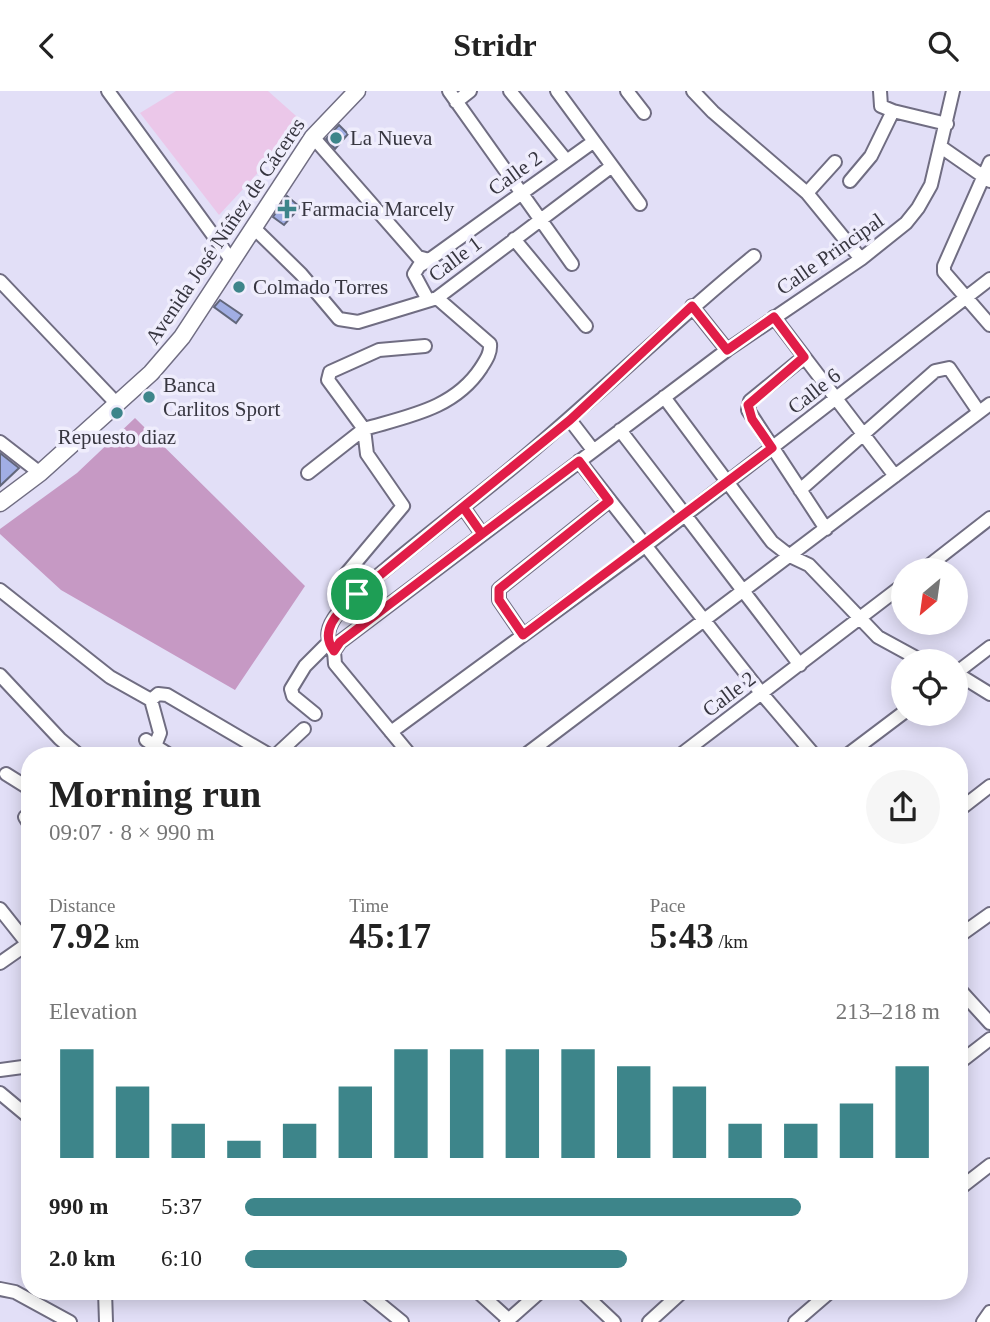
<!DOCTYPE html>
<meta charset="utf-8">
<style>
:root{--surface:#fff;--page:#f6f6f6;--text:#222;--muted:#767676;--accent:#3d858a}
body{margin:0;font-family:Georgia,serif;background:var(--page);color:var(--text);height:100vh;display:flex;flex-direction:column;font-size:26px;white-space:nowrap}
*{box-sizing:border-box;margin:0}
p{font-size:23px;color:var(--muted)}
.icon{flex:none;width:38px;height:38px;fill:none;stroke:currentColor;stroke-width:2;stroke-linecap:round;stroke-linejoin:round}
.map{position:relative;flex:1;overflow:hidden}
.sheet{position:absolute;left:21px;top:656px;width:947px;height:553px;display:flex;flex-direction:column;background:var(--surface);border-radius:28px;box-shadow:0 4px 18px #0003}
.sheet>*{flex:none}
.needle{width:46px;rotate:209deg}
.fabs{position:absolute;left:891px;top:467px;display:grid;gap:14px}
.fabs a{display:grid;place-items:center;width:77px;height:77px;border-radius:50%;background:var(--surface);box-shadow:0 4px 18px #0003;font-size:35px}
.pin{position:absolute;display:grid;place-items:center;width:60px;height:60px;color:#fff;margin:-30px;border:4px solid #fff;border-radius:50%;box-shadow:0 2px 7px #0007}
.round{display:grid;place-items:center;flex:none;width:74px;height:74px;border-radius:37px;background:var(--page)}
.head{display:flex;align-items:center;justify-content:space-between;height:119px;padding:0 28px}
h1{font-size:38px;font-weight:600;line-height:52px}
.metrics{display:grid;grid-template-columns:repeat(3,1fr);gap:10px;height:119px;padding:7px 28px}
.metrics div{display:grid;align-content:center}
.metrics b{font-size:35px;font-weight:600}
.metrics small{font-size:19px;font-weight:400}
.metrics p{font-size:19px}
.chart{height:196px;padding:14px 28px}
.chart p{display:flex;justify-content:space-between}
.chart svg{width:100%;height:126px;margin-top:7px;stroke:var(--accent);stroke-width:6}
ul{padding:0 28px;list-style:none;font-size:23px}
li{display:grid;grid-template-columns:112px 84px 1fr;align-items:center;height:52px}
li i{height:18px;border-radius:9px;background:var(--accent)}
header{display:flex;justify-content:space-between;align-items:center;height:91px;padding:0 28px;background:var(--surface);font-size:32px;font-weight:600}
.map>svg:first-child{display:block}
.green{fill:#ebc7e9}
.forest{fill:#c699c4}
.building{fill:#a1aee4;stroke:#62677c;stroke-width:2}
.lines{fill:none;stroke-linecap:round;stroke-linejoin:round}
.minor-casing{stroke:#706d82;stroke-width:16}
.major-casing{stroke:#706d82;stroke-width:19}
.minor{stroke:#fff;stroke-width:12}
.major{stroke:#fff;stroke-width:16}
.route-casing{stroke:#fff;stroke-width:14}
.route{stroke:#e11d48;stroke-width:9}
.poi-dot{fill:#3d858a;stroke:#efedfc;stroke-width:2.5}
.labels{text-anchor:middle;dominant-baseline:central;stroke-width:7;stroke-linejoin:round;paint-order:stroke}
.poi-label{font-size:21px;fill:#373640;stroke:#efedfc;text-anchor:start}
.street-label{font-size:21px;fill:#373640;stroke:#efedfc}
</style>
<header><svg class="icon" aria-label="back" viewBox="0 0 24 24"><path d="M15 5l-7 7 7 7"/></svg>Stridr<svg class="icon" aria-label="search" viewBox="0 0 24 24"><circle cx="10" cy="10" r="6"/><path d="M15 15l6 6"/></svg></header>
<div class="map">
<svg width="990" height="1231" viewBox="0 0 990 1231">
<rect width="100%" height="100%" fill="#e2dff7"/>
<!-- green -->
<path class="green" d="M176,0H268L304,32L219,124L140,22Z"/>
<!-- forest -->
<path class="forest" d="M135,327L305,495L235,599L61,499L0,443V438L77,382Z"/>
<!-- building -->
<path class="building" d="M339,34L348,43L335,58L326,48Z
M287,105L300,116L284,134L273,126Z
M220,209L242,224L236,232L214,216Z
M0,362L19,377L0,395Z"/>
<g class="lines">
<!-- minor casing -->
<g class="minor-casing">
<path id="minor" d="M108,0L232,170
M449,0L572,173
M510,0L566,69
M557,0L640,113
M627,0L644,22
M693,0L713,21L807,102L861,168
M456,11L470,0
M893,20L947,33
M313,46L418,166L429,169L593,51
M941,56L990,90
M990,71L944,175V181L990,234
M850,90L871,65L893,20L881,15L880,0
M807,102L835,71
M253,136L301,183L339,228L358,231L437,207L612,75
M514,148L586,235
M0,190L118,314
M428,209L414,183L419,175L429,169
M692,215L727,259
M774,226L895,385
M804,266L750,310L748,319L826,438
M664,306L772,451L790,465L809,474L878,546L922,570
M570,329L593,359
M620,339L800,574
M0,351L40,382
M579,370L762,603L815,665
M308,382L364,338L328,289L330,281L379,259L425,255
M800,399L935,280L949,277L979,321
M463,416L482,443
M922,480L990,427
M0,499L110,586L151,609L160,642L155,655
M357,503L346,487V483L403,415L367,363L364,338C408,325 454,318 481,277C486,269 491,262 490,253L437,207
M523,544L499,509V498L609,410
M334,560C324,546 328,535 338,522C351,506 369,492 385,479C427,443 471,411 514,375C596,307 671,232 754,165
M956,582L990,556
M956,582L990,603
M0,584L60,648L80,665
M151,609L158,603L167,604L271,665
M315,623L293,605L291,598L305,575L328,552
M391,641L645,455L990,188
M146,649L171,665
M275,665L304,638
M411,665L335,573L334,560L340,551L727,259L861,168L906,132L918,117L931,94L953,0
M524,665L990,313
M679,665L903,494
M846,665L903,622
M6,683L30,698
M959,719L990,695
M25,726L30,734
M0,818L27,852
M959,845L990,823
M0,872L30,851
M959,898L990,932
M959,972L990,948
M0,979L30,975
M0,1002L30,1027
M959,1098L990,1074
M0,1198L15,1201L70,1231
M105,1200L106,1231
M364,1200L402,1231
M477,1200L509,1229
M581,1200L614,1231
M506,1231L541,1200
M649,1231L683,1200
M795,1231L831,1200
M983,1231L990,1221"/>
</g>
<!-- major casing -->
<g class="major-casing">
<path id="major" d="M0,412L40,382L151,282L182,246L313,46L357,0"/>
</g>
<!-- minor -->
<use href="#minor" class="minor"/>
<!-- major -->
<use href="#major" class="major"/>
</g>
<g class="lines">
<!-- route casing -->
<g class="route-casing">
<path id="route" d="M357,503L463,416L482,443L579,370L609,410L499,498V509L523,544L772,357L752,328L748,314L804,266L774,226L727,259L692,215L570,329L463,416L482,443L340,551L334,560C317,538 342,518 357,503"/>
</g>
<!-- route -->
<use href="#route" class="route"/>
</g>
<!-- markers -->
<g class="poi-dot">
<circle cx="336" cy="47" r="7"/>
<path d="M283.5 107.5h7v7h7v7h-7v7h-7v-7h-7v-7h7z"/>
<circle cx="239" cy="196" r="7"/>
<circle cx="149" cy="306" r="7"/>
<circle cx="117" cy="322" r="7"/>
</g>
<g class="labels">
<!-- poi labels -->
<g class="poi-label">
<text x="350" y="47">La Nueva</text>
<text x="301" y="118">Farmacia Marcely</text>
<text x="253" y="196">Colmado Torres</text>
<text x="163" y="294">Banca<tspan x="163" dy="24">Carlitos Sport</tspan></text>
<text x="117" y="346" text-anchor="middle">Repuesto diaz</text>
</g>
<!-- street labels -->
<g class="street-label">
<text transform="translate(515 82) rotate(-36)">Calle 2</text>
<text transform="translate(225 140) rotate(-56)">Avenida José Núñez de Cáceres</text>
<text transform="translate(830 163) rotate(-35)">Calle Principal</text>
<text transform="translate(455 168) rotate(-37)">Calle 1</text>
<text transform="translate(814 300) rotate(-38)">Calle 6</text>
<text transform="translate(729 603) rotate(-37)">Calle 2</text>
</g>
</g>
</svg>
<div class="fabs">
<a><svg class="needle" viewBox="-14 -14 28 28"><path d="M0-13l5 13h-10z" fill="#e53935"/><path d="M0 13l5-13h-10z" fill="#767676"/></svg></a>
<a><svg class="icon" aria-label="locate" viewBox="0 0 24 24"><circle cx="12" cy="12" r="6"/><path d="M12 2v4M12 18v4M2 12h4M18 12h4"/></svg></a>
</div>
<div class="pin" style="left:357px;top:503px;background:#1e9e55"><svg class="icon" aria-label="arrive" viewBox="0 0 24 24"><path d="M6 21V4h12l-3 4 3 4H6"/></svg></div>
<section class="sheet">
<div class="head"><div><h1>Morning run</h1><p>09:07 · 8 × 990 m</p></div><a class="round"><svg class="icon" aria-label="share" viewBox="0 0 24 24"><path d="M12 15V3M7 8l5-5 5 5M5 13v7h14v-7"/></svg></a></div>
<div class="metrics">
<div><p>Distance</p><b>7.92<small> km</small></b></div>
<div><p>Time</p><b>45:17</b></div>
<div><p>Pace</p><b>5:43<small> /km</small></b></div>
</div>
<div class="chart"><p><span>Elevation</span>213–218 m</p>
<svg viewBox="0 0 160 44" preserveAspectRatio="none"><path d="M5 44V6M15 44V19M25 44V32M35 44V38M45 44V32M55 44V19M65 44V6M75 44V6M85 44V6M95 44V6M105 44V12M115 44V19M125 44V32M135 44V32M145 44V25M155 44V12"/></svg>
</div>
<ul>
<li><b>990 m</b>5:37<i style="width:80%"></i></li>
<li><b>2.0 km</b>6:10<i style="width:55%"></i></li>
</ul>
</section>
</div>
